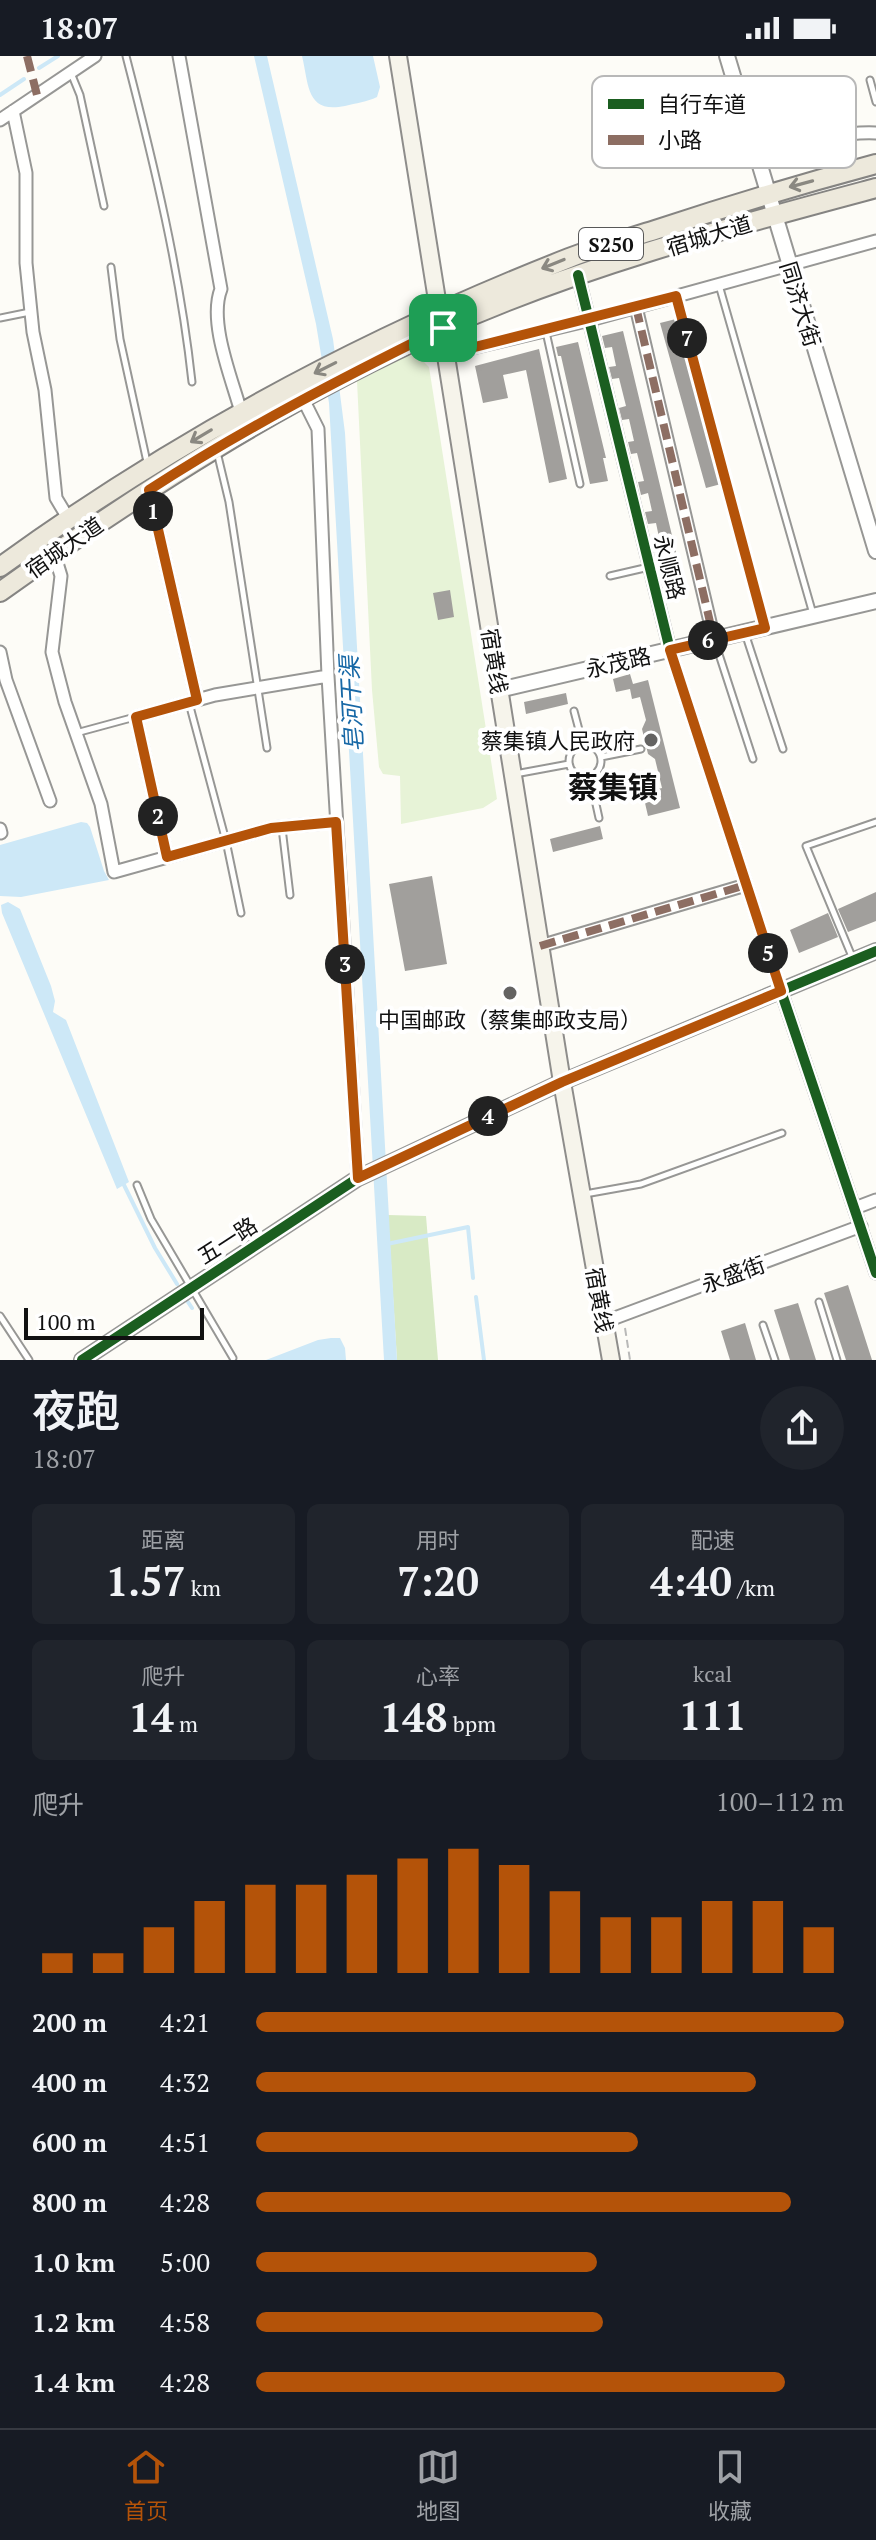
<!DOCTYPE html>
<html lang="zh">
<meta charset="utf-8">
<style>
:root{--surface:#171b24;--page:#20242c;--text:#f1f3f6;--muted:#9ea1a6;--line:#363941;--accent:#b45309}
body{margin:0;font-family:"PT Serif","Noto Sans SC",serif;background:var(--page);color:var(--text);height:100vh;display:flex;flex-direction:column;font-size:30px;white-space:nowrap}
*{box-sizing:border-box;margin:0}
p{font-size:26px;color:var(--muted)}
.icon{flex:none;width:44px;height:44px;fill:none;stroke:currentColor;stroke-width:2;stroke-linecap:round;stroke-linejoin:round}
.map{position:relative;height:1304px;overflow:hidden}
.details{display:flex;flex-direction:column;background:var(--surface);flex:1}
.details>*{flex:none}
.scale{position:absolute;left:24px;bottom:20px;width:180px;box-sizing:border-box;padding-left:8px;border:4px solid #111;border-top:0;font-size:22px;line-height:28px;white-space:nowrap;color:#111;-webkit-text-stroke:6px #fff;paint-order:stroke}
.pin{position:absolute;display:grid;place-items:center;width:68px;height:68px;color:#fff;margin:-34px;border-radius:16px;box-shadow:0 4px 12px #0006}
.km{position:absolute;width:40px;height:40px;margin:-20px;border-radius:50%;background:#222;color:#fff;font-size:22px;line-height:40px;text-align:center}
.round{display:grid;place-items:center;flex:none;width:84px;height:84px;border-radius:42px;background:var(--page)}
.headline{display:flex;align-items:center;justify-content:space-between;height:136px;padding:0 32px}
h1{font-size:44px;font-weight:600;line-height:60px}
.metrics{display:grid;grid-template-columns:repeat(3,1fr);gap:12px;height:136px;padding:8px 32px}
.metrics div{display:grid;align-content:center;border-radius:12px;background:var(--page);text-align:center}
.metrics b{font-size:40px;font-weight:600}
.metrics small{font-size:22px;font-weight:400}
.metrics p{font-size:22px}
.chart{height:224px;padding:16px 32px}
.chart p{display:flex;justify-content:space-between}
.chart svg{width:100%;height:144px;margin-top:8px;stroke:var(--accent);stroke-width:6}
ul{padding:0 32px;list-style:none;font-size:26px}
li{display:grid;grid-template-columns:128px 96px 1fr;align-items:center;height:60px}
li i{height:20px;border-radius:10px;background:var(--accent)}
.status{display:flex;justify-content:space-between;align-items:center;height:56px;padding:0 40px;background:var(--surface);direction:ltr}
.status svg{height:22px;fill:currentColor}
.tabs{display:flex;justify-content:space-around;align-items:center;height:112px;border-top:2px solid var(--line);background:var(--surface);font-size:22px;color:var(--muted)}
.tabs a{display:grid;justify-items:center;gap:4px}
.tabs .current{color:var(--accent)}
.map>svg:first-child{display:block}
.green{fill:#e7f3d7}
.forest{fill:#d8eac5}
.water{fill:#cde8f7}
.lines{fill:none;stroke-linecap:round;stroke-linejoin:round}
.stream{stroke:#cde8f7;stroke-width:4}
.building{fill:#a19f9c}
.service-casing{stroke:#979795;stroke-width:9}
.minor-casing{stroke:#979795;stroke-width:15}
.tertiary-casing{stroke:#979795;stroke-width:18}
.secondary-casing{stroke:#8e8d8b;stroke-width:20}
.primary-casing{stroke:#858482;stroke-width:22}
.path{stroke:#b9b9b8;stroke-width:2;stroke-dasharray:8 4;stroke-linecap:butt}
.service{stroke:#fffffe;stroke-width:5}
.minor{stroke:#fffffe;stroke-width:11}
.tertiary{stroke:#fffffe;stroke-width:14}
.secondary{stroke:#f6f4eb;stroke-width:16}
.primary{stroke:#ede9dc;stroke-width:18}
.quiet{stroke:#8d6e63;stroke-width:8;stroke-dasharray:16 8;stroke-linecap:butt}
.cycleway-casing{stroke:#fff;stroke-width:15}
.cycleway{stroke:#1b5e20;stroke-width:10}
.oneway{stroke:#8a8881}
.route-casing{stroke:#fff;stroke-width:16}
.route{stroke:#b45309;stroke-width:10}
.poi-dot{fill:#646362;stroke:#fff;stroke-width:3}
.labels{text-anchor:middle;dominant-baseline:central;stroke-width:8;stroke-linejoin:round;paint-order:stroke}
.shield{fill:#fff;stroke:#585858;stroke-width:2}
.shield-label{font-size:20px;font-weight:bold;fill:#111}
.street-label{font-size:22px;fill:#111;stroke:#fff}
.poi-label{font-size:22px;fill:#111;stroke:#fff;text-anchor:end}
.water-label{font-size:24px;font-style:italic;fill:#1768a6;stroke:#fff}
.district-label{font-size:30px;font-weight:bold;fill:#111;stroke:#fff}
.key{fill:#fff;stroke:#b8b8b8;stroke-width:2}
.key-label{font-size:22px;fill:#111}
</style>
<div class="status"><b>18:07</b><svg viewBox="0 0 49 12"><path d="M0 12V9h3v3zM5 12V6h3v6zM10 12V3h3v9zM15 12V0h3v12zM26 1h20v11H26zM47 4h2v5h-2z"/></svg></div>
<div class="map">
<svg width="876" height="1304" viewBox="0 0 876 1304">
<rect width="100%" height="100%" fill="#fdfcf7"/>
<!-- green -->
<path class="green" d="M416,298L429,311L497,743L483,752L401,768L400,720L383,718L379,711L372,634L357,325L405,301Z"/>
<!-- forest -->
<path class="forest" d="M388,1159L426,1160L438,1304H397Z"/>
<!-- water -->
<path class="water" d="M254,0H267L333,283L345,377L397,1304H384L329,347L316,268Z
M302,0H373L380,31L377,41C367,46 356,47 345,50C306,58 309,29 302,0Z
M81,766L87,767L90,771L104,815L109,824L21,841L0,840V789Z
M8,846L20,853L51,930L55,945L53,956L66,964L129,1126L117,1133L2,857L1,849Z
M331,1282H340L345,1292L346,1304H266L318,1284Z"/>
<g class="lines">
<!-- stream -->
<path class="stream" d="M39,12L58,0
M0,39L24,23
M124,1129L155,1192L177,1228
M387,1188L468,1171L473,1222
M476,1241L484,1304
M188,1246L192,1252"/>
</g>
<!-- building -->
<path class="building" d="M676,263L721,428L706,432L660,267Z
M623,275L681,517L666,520L663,504L657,505L654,493L661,491L656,467L648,468L645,456L652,455L648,437L641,439L638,426L644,425L637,397L631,398L628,386L634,385L629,363L622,364L619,352L626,350L619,322L612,323L609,311L616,310L612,291L605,292L602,280Z
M578,286L606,402H603L608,425L590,428L561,300H558L556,291Z
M539,293L567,423L549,427L526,314L503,319L508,342L483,347L475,310Z
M450,534L454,561L438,564L433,537Z
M630,618L633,628L648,624L680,752L648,760L645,747L657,744L654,734L662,732L655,703L648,698L642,673L646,664L640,641L632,643L630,633L616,636L613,623Z
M566,637L568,648L526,658L524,646Z
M600,770L603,783L553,796L550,783Z
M432,820L447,908L405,915L389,828Z
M876,836V865L848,876L838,853Z
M828,857L838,881L799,897L790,874Z
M848,1229L872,1304H846L824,1237Z
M798,1247L816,1304H790L774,1254Z
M745,1267L756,1304H730L721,1275Z"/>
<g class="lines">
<!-- service casing -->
<g class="service-casing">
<path id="service" d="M126,0C154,108 180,215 192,326
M71,17L80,39L104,150
M801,24L819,85
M870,24L876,46
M111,211L120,283L147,406
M719,229L813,558
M676,241L764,568
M0,262L30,256
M546,276L580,428
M217,396L229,446L267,692
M610,520L649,511
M745,577L783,693
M715,586L753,703
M189,647L226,785L241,857
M574,655L583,689
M76,677L135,661
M569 705a16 16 0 1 1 32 0a16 16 0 1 1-32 0Z
M601,701L641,693
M515,718L569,708
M590,721L599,762
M282,772L290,839
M853,903L806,790L876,766
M137,1129L151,1163L233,1302
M585,1138L641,1128L782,1077
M819,1246L837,1304
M0,1260L29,1304
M763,1269L775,1304"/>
</g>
<!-- minor casing -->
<g class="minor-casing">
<path id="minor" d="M179,0L221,233C208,266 232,323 241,356
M13,55L26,117V207L33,276L45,334L56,442L68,462
M0,64L95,0
M757,102C796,91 835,75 876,77
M578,219L670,594L781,935L876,1217
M636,251L714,583
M447,298L590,264L876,185
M303,343L318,373L328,620L358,1122
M149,434L197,644
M54,497L61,520L52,596L65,646L101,748L114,816L271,772L336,766
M0,596L6,624L50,745
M0,773L1,777
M167,801L136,661L215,639L328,620
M540,890L746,829
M855,1152L876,1144
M604,1266L861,1170"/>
</g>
<!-- tertiary casing -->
<g class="tertiary-casing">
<path id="tertiary" d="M727,0L876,495
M499,634L876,545
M82,1304L358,1122L562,1026L876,895"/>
</g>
<!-- secondary casing -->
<g class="secondary-casing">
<path id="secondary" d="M398,0L562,1026L611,1304"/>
</g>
<!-- primary casing -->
<g class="primary-casing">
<path id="primary" d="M0,511C175,384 367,281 569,202C597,191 626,183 655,174C728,150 801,128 876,108
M0,536C140,436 286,342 443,272C581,210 730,171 876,132"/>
</g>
<!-- path -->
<path class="path" d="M625,1272L630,1304"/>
<!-- service -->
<use href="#service" class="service"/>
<!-- minor -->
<use href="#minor" class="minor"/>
<!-- tertiary -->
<use href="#tertiary" class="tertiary"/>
<!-- secondary -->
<use href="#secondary" class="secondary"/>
<!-- primary -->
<use href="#primary" class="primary"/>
<!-- quiet -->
<path class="quiet" d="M27,0L37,39
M636,251L714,583
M540,890L746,829"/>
<!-- cycleway casing -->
<g class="cycleway-casing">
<path id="cycleway" d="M578,219L670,594L781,935L876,1217
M82,1304L358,1122L562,1026L876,895"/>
</g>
<!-- cycleway -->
<use href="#cycleway" class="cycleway"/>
</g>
<!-- one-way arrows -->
<defs><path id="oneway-shaft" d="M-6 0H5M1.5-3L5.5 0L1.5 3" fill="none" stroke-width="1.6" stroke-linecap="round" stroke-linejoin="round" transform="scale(2)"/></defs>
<g class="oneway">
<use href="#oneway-shaft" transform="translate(801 128) rotate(165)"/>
<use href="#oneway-shaft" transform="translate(553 208) rotate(158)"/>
<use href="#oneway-shaft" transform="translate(325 312) rotate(153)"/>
<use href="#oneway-shaft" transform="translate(201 380) rotate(149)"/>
</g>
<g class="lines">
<!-- route casing -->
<g class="route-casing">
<path id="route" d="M676,240L765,572L670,594L781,935L562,1026L358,1122L336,766L271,772L167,801L136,661L197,644L149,434C243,373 342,322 443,272L447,298Z"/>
</g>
<!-- route -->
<use href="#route" class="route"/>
</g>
<!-- markers -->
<g class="poi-dot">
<circle cx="651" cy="684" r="8"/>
<circle cx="510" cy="937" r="8"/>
</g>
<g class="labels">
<!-- shield labels -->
<rect class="shield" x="579" y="172" width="64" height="32" rx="6"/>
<g class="shield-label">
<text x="611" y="188">S250</text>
</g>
<!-- street labels -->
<g class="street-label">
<text transform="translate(709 179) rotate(-17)">宿城大道</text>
<text transform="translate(801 248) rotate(73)">同济大街</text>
<text transform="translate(64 491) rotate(-35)">宿城大道</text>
<text transform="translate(670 511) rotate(76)">永顺路</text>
<text transform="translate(495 605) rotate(81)">宿黄线</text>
<text transform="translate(618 606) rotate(-13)">永茂路</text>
<text transform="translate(227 1184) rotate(-33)">五一路</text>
<text transform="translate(733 1218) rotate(-20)">永盛街</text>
<text transform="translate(600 1244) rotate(80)">宿黄线</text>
</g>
<!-- poi labels -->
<g class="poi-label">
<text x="635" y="684">蔡集镇人民政府</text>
<text x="510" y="963" text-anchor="middle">中国邮政（蔡集邮政支局）</text>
</g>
<!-- water labels -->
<g class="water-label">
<text transform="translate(351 648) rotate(-93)">皂河干渠</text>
</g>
<!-- district labels -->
<g class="district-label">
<text x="613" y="731">蔡集镇</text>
</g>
</g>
<!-- legend -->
<rect x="592" y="20" width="264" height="92" rx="12" class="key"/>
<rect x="608" y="43" width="36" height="10" fill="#1b5e20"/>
<rect x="608" y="79" width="36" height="10" fill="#8d6e63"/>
<g class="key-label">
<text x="658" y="56">自行车道</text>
<text x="658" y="92">小路</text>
</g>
</svg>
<div class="scale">100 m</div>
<div class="pin" style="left:443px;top:272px;background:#1e9e55"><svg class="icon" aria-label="arrive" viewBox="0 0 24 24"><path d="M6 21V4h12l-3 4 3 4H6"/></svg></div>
<b class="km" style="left:153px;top:455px">1</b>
<b class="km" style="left:158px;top:760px">2</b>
<b class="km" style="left:345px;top:908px">3</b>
<b class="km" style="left:488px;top:1060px">4</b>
<b class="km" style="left:768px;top:897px">5</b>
<b class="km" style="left:708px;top:584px">6</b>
<b class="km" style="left:687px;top:282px">7</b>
</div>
<section class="details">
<div class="headline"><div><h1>夜跑</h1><p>18:07</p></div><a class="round"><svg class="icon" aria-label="share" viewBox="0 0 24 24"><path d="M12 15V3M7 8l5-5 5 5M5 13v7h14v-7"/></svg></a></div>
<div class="metrics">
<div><p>距离</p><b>1.57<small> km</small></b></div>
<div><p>用时</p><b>7:20</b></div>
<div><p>配速</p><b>4:40<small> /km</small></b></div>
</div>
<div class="metrics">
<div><p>爬升</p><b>14<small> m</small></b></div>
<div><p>心率</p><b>148<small> bpm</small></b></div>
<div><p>kcal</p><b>111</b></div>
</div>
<div class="chart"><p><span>爬升</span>100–112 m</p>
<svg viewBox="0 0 160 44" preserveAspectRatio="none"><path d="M5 44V38M15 44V38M25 44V30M35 44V22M45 44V17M55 44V17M65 44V14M75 44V9M85 44V6M95 44V11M105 44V19M115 44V27M125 44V27M135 44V22M145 44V22M155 44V30"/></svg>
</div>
<ul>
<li><b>200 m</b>4:21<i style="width:100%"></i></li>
<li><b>400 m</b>4:32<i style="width:85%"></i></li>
<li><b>600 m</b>4:51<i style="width:65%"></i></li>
<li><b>800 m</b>4:28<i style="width:91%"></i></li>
<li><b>1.0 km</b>5:00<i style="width:58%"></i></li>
<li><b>1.2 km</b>4:58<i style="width:59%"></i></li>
<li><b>1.4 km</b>4:28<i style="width:90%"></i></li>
</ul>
</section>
<nav class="tabs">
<a class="current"><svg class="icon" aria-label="home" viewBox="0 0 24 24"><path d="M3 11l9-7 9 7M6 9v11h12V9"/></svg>首页</a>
<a><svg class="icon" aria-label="map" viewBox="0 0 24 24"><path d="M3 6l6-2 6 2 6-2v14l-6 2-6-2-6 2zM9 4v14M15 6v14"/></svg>地图</a>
<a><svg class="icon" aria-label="saved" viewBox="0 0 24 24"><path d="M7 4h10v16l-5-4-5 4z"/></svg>收藏</a>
</nav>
